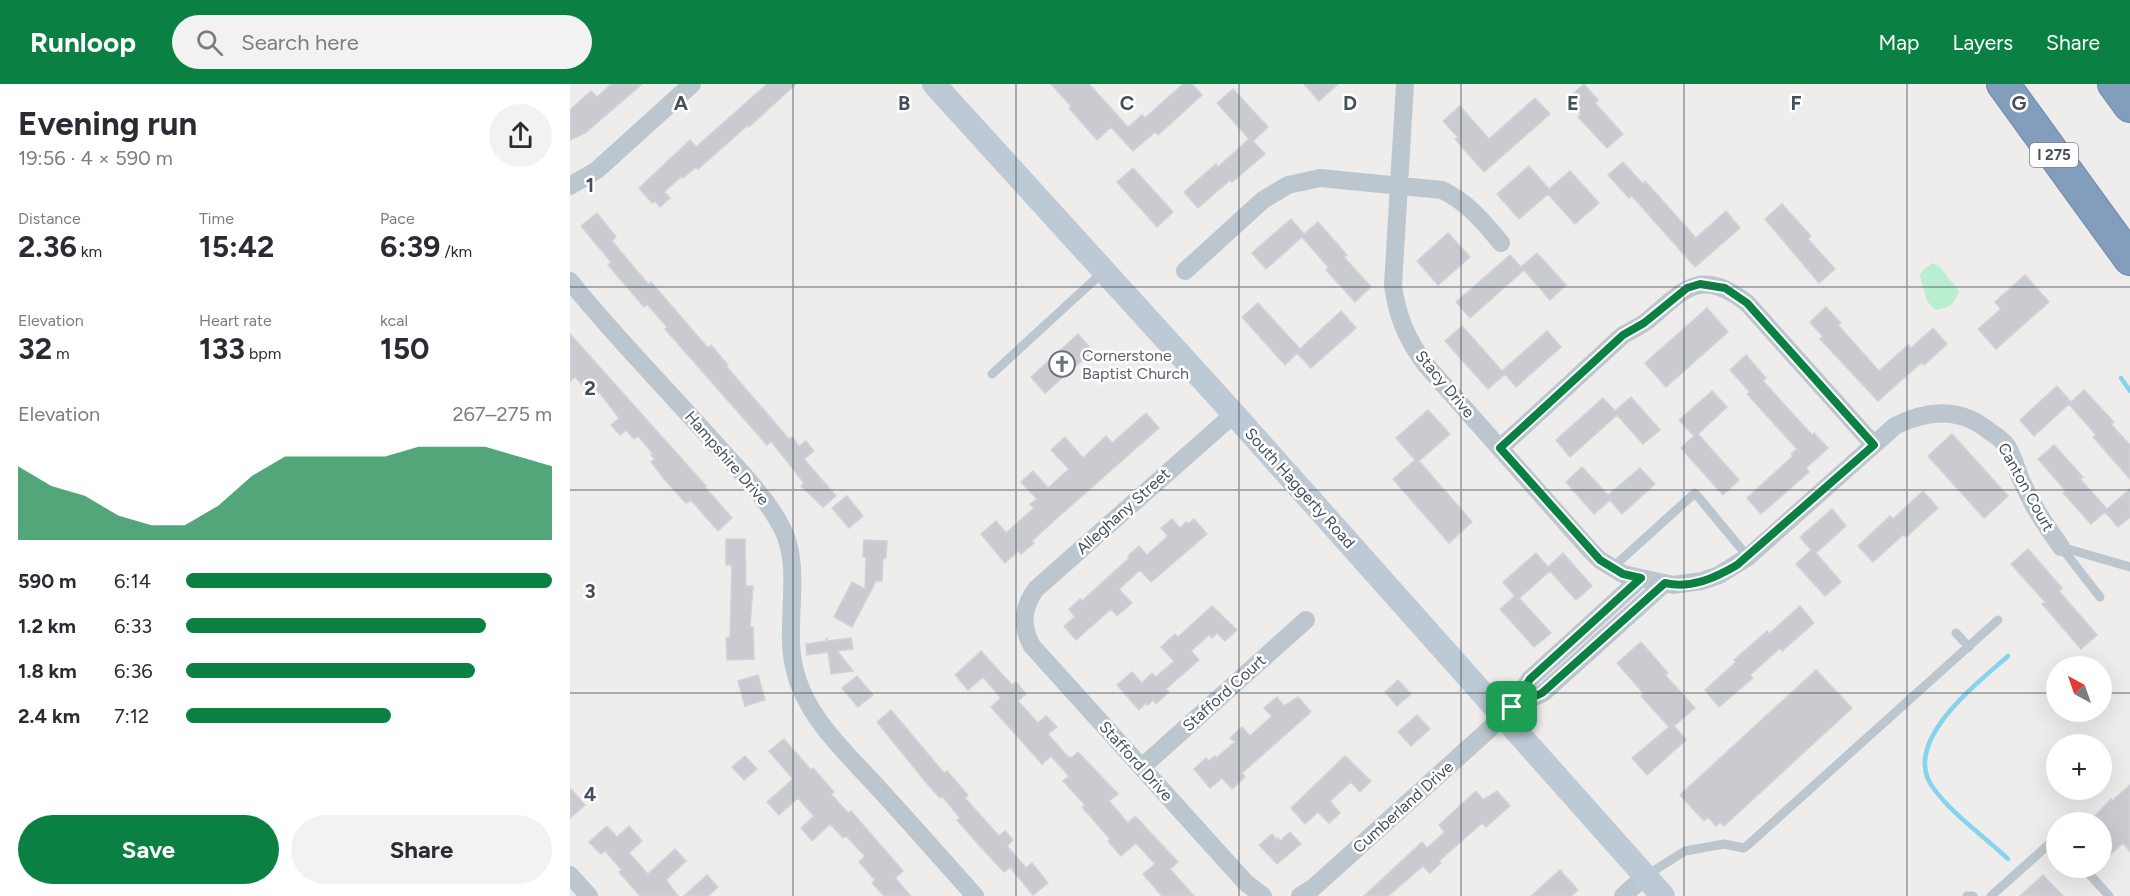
<!DOCTYPE html>
<meta charset="utf-8">
<style>
:root{--surface:#fff;--page:#f2f2f3;--text:#2b2b33;--muted:#7c7c81;--accent:#0b8043}
body{margin:0;font-family:Figtree,sans-serif;background:var(--page);color:var(--text);height:100vh;display:flex;flex-direction:column;font-size:22px;white-space:nowrap}
*{box-sizing:border-box;margin:0}
p{font-size:20px;color:var(--muted)}
.icon{flex:none;width:33px;height:33px;fill:none;stroke:currentColor;stroke-width:2;stroke-linecap:round;stroke-linejoin:round}
.map{position:relative;flex:1;overflow:hidden}
.sheet{display:flex;flex-direction:column;background:var(--surface);width:570px}
.sheet>*{flex:none}
.needle{width:39px;rotate:320deg}
.fabs{position:absolute;left:1476px;top:572px;display:grid;gap:12px}
.fabs a{display:grid;place-items:center;width:66px;height:66px;border-radius:50%;background:var(--surface);box-shadow:0 6px 24px #0002;font-size:30px}
.pin{position:absolute;display:grid;place-items:center;width:51px;height:51px;color:#fff;margin:-26px;border-radius:12px;box-shadow:0 3px 9px #0006}
.round{display:grid;place-items:center;flex:none;width:63px;height:63px;border-radius:32px;background:var(--page)}
.headline{display:flex;align-items:center;justify-content:space-between;height:102px;padding:0 18px}
h1{font-size:33px;font-weight:700;line-height:45px}
.metrics{display:grid;grid-template-columns:repeat(3,1fr);gap:9px;height:102px;padding:6px 18px}
.metrics div{display:grid;align-content:center}
.metrics b{font-size:30px;font-weight:700}
.metrics small{font-size:16px;font-weight:400}
.metrics p{font-size:16px}
.chart{height:168px;padding:12px 18px}
.chart p{display:flex;justify-content:space-between}
.chart svg{width:100%;height:108px;margin-top:6px;fill:var(--accent);opacity:.7}
.button{display:flex;gap:12px;margin-top:auto;padding:12px 18px}
.button a{flex:1;height:69px;border-radius:36px;background:var(--accent);color:#fff;font-size:24px;font-weight:700;line-height:69px;text-align:center}
.button a+a{background:var(--page);color:var(--text)}
ul{padding:0 18px;list-style:none;font-size:20px}
li{display:grid;grid-template-columns:96px 72px 1fr;align-items:center;height:45px}
li i{height:15px;border-radius:8px;background:var(--accent)}
header{display:flex;align-items:center;gap:36px;box-sizing:border-box;height:84px;padding:0 30px;background:var(--accent);color:#fff}
header strong{font-size:28px}
nav{display:flex;gap:33px;margin-inline-start:auto;font-size:21px}
.search{width:420px;height:54px;background:var(--page);display:flex;align-items:center;gap:15px;box-sizing:border-box;padding:0 21px;border-radius:33px;color:var(--muted);font-size:22px}
main{display:flex;flex:1;min-height:0}
.map>svg:first-child{display:block}
.green{fill:#b9efd0}
.lines{fill:none;stroke-linecap:round;stroke-linejoin:round}
.stream{stroke:#85d3ed;stroke-width:4.5}
.building{fill:#c9cbd1;stroke:#d0d2d8;stroke-width:1.5}
.highway-casing{stroke:#6e88a8;stroke-width:34}
.lane{stroke:#bcc6cf;stroke-width:9}
.street{stroke:#bcc6cf;stroke-width:18}
.secondary{stroke:#bec9d6;stroke-width:24}
.highway{stroke:#839dbd;stroke-width:32}
.route-casing{stroke:#fff;stroke-width:12}
.route{stroke:#0b8043;stroke-width:8}
.grid{fill:none;stroke:#444f5a;stroke-width:1.5;stroke-opacity:0.55}
.labels{text-anchor:middle;dominant-baseline:central;stroke-width:5;stroke-linejoin:round;paint-order:stroke}
.shield{fill:#fff;stroke:#7c848c;stroke-width:1.5}
.shield-label{font-size:15px;font-weight:bold;fill:#444f5a}
.worship-label{font-size:16px;fill:#5b616d;stroke:#fff;text-anchor:start}
.street-label{font-size:16px;fill:#444f5a;stroke:#fff}
.grid-label{font-size:20px;text-anchor:middle;font-weight:bold;fill:#444f5a;stroke:#fff;stroke-width:5;stroke-linejoin:round;paint-order:stroke}
</style>
<header>
<strong>Runloop</strong>
<div class="search"><svg class="icon" aria-label="search" viewBox="0 0 24 24"><circle cx="10" cy="10" r="6"/><path d="M15 15l6 6"/></svg>Search here</div>
<nav><a>Map</a><a>Layers</a><a>Share</a></nav>
</header>
<main>
<section class="sheet">
<div class="headline"><div><h1>Evening run</h1><p>19:56 · 4 × 590 m</p></div><a class="round"><svg class="icon" aria-label="share" viewBox="0 0 24 24"><path d="M12 15V3M7 8l5-5 5 5M5 13v7h14v-7"/></svg></a></div>
<div class="metrics">
<div><p>Distance</p><b>2.36<small> km</small></b></div>
<div><p>Time</p><b>15:42</b></div>
<div><p>Pace</p><b>6:39<small> /km</small></b></div>
</div>
<div class="metrics">
<div><p>Elevation</p><b>32<small> m</small></b></div>
<div><p>Heart rate</p><b>133<small> bpm</small></b></div>
<div><p>kcal</p><b>150</b></div>
</div>
<div class="chart"><p><span>Elevation</span>267–275 m</p>
<svg viewBox="0 0 160 44" preserveAspectRatio="none"><path d="M0 44V14L10 22L20 26L30 34L40 38L50 38L60 30L70 18L80 10L90 10L100 10L110 10L120 6L130 6L140 6L150 10L160 14V44z"/></svg>
</div>
<ul>
<li><b>590 m</b>6:14<i style="width:100%"></i></li>
<li><b>1.2 km</b>6:33<i style="width:82%"></i></li>
<li><b>1.8 km</b>6:36<i style="width:79%"></i></li>
<li><b>2.4 km</b>7:12<i style="width:56%"></i></li>
</ul>
<div class="button"><a>Save</a><a>Share</a></div>
</section>
<div class="map">
<svg width="1560" height="812" viewBox="0 0 1560 812">
<rect width="100%" height="100%" fill="#efecec"/>
<!-- green -->
<path class="green" d="M1362,179L1369,182L1389,207C1383,222 1381,223 1365,226L1357,217L1350,192L1352,187Z"/>
<g class="lines">
<!-- stream -->
<path class="stream" d="M1551,294L1560,307
M1438,572C1408,599 1328,659 1364,705C1384,732 1414,752 1438,775"/>
</g>
<!-- building -->
<path class="building" d="M41,0H72L15,49L0,56V26L21,7L27,13Z
M197,0H226L179,43L178,41L128,85L126,83L113,94L111,93L94,108L100,114L90,123L85,117L82,119L69,104L120,56L126,63Z
M481,0H519L558,43L572,31L575,34L613,0H622L632,11L588,51L585,48L563,67L541,43L527,56L499,24L501,22Z
M734,0H768L749,17Z
M1014,0L1028,16L1025,19L1053,50L1037,64L1008,33L1011,31L997,15Z
M663,5L698,43L683,57L695,70L662,98L660,96L628,124L614,108L646,80L648,83L679,55L647,19Z
M965,14L980,30L914,88L885,55L888,53L873,37L890,22L919,55Z
M1053,78L1073,100L1075,97L1126,154L1156,127L1170,144L1125,183L1062,112L1059,114L1038,91Z
M959,82L979,105L1000,87L1029,119L1005,140L978,110L949,135L927,110Z
M563,84L603,128L587,143L547,98Z
M1212,120L1241,152L1238,155L1265,185L1249,199L1195,135Z
M27,129L46,153L42,157L78,200L81,198L138,264L141,261L158,281L156,282L219,355L222,353L229,362L236,357L244,367L234,375L266,412L253,423L231,402L234,399L201,357L197,361L95,245L97,243L77,220L74,223L38,181L41,178L11,142Z
M721,135L734,150L748,138L777,171L774,173L801,203L785,218L756,186L759,184L732,153L696,185L682,169Z
M878,149L900,173L868,201L847,177Z
M967,169L996,201L980,216L954,186L900,234L886,218L940,171L951,183Z
M1455,191L1479,218L1426,265L1408,245L1431,225L1425,218Z
M688,219L730,265L771,227L786,244L741,284L727,269L715,281L672,233Z
M1256,223L1271,239L1268,241L1309,287L1338,261L1341,264L1363,244L1377,260L1354,281L1352,278L1308,317L1250,255L1253,253L1240,238Z
M1137,224L1158,248L1096,303L1075,279Z
M892,242L932,287L977,247L991,263L946,303L935,290L918,305L875,257Z
M0,250L136,402L135,403L162,434L148,447L121,416L116,419L95,396L81,378L85,375L81,371L83,370L68,352L64,355L56,346L50,351L41,341L49,334L29,308L23,313L5,293L0,297Z
M508,250L523,267L475,309L461,293Z
M1176,271L1196,294L1193,297L1242,351L1244,349L1258,364L1236,384L1239,388L1191,430L1177,414L1223,372L1221,370L1227,365L1177,310L1180,308L1160,286Z
M1487,302L1501,318L1514,306L1544,338L1541,340L1560,361V395L1523,353L1526,351L1499,320L1464,352L1450,336Z
M1142,307L1157,323L1128,350L1169,396L1153,411L1111,364L1124,352L1109,336Z
M1061,313L1090,346L1073,360L1047,331L1000,373L986,356L1033,314L1045,327Z
M858,326L880,350L849,377L902,438L879,459L823,395L845,376L826,354Z
M576,329L589,344L487,434L462,457L464,459L451,470L448,467L435,479L411,450L426,437L436,449L464,424L460,420L467,415L451,398L463,387L478,404L499,385L481,366L495,353L513,374L536,352L542,359Z
M1382,350L1438,412L1414,434L1358,372Z
M1484,361L1513,393L1510,395L1537,425L1560,405V433L1548,443L1535,428L1521,440L1493,409L1496,407L1468,375Z
M1012,383L1038,411L1070,384L1085,400L1052,430L1040,416L1024,430L996,398Z
M1353,407L1368,424L1336,453L1334,450L1303,478L1288,462L1320,432L1323,435Z
M277,412L293,432L279,444L262,424Z
M1262,425L1276,442L1246,469L1271,498L1255,512L1226,480L1241,466L1230,453Z
M602,435L610,444L616,438L618,440L624,435L637,450L581,498L570,486L549,505L562,519L547,532L541,525L506,556L494,542L505,533L499,525L510,515L512,517L559,474L558,472L569,462L577,471L598,452L591,444Z
M156,455H175L176,502H183L180,543H183L184,575L157,576L156,554L160,553L162,481H156Z
M294,456L317,457L316,474L313,475L312,497H306L282,543L264,533L282,498L295,505L296,473H293Z
M1458,465L1492,504L1489,507L1527,551L1511,565L1472,520L1475,518L1441,480Z
M966,469L978,483L993,469L1022,502L1006,516L980,487L949,514L981,549L964,563L930,525L945,512L933,498Z
M642,522L667,546L655,557L647,549L642,554L639,551L621,567L629,576L596,605L599,608L586,620L583,616L578,621L576,619L569,626L547,601L562,588L572,599L582,589L586,593L604,577L591,563L605,550L608,553Z
M1230,522L1244,539L1212,567L1210,564L1180,591L1183,594L1149,623L1135,606L1166,578L1164,576L1188,555L1197,547L1199,550Z
M256,554L258,557L281,554L283,565L267,567L283,587L261,590L258,568L237,571L236,560L257,557Z
M1071,558L1098,589L1095,591L1125,624L1104,642L1116,656L1077,691L1062,674L1099,643L1071,612L1074,610L1047,579Z
M411,567L442,601L446,598L456,610L448,617L468,639L476,632L487,643L478,650L497,672L501,674L508,668L548,710L539,717L558,739L565,732L608,778L600,785L624,812H592L573,790L585,780L566,759L551,772L538,757L540,755L512,723L515,721L493,697L499,692L481,672L472,680L421,623L431,614L413,593L398,606L385,591Z
M1246,586L1282,624L1154,742L1150,738L1146,742L1138,733L1134,737L1110,711Z
M188,591L195,616L175,622L168,597Z
M287,592L303,611L288,623L272,604Z
M828,596L841,610L827,622L815,608Z
M707,613L714,622L728,613L741,628L672,689L675,693L662,705L652,694L640,704L624,685L636,674L639,677L645,672L646,674L665,658L660,654L672,643L680,652L702,632L694,624Z
M321,626L374,689L377,687L398,711L395,714L429,752L435,747L443,756L437,762L456,784L462,779L478,799L463,811L440,783L434,788L408,760L387,736L390,734L372,712L370,714L359,702L307,638Z
M847,631L860,645L841,662L828,648Z
M214,655L241,686L243,684L264,708L261,710L278,729L281,727L333,787L325,794L341,812H314L302,799L305,796L289,778L295,772L276,752L273,754L260,740L242,757L231,744L244,732L228,714L209,731L197,718L223,695L199,667Z
M175,672L187,685L174,696L162,683Z
M775,672L801,697L790,708L781,698L760,717L770,729L759,739L748,728L735,740L721,724Z
M1560,701V767L1553,759L1532,778V738H1519L1541,715L1542,717Z
M0,704L15,721L0,734Z
M906,707L913,716L927,707L940,722L916,743L912,739L869,777L871,779L860,789L853,782L818,812H794L852,758L857,764L875,748L869,741Z
M37,742L47,753L59,742L72,757L59,769L78,790L105,765L116,777L96,796L108,812H70L49,788L52,786L35,767L31,770L19,758Z
M720,748L731,760L707,780L689,761L702,750L707,756L708,754L710,757Z
M990,786L1008,806L1001,812H961Z
M137,791L148,803L138,812H114Z
M1473,791L1493,812H1450Z"/>
<g class="lines">
<!-- highway casing -->
<g class="highway-casing">
<path id="highway" d="M1433,0L1560,175
M1544,0L1560,22"/>
</g>
<!-- lane -->
<path class="lane" d="M422,290L533,188
M1491,463L1560,483
M1491,463L1530,513
M1042,484L1125,409L1178,473
M1386,549L1399,563
M1513,783L1539,812
M1077,791L1115,767L1154,760L1174,764L1179,760L1428,536
M1397,812H1403
M1421,812L1486,754"/>
<!-- street -->
<path class="street" d="M835,0L823,201C827,232 837,256 856,281L1020,466L1030,476L1053,490L1103,501L1132,497L1149,491L1178,473L1325,342C1357,326 1390,323 1419,347C1425,351 1433,356 1437,362C1444,373 1447,388 1453,400C1463,423 1477,443 1491,463
M0,102L27,86L122,0
M615,187L693,116L718,101L750,94L872,106C896,117 914,138 931,159
M0,197C44,252 95,303 142,356C167,384 195,411 212,444C233,483 214,540 224,583C235,634 278,670 311,707C343,742 374,777 405,812
M664,330L466,505C452,524 451,542 462,562L676,799L693,812
M930,364L1053,251C1061,247 1070,242 1077,237C1115,205 1130,183 1177,219L1304,361
M942,623L973,609L1095,499
M572,683L736,536
M0,791L19,812
M730,812L743,804L934,632L942,623L960,595L1071,494
M1053,812L1075,792"/>
<!-- secondary -->
<path class="secondary" d="M364,0L664,330L1093,812"/>
<!-- highway -->
<use href="#highway" class="highway"/>
</g>
<g class="lines">
<!-- route casing -->
<g class="route-casing">
<path id="route" d="M1130,200L1155,204L1177,219L1304,361L1167,481C1145,494 1121,505 1095,499L972,609L942,623L960,595L1071,494L1053,490L1030,476L930,364L1053,251L1074,239L1117,204Z"/>
</g>
<!-- route -->
<use href="#route" class="route"/>
</g>
<!-- grid -->
<path class="grid" d="M223,0V812M446,0V812M669,0V812M891,0V812M1114,0V812M1337,0V812M0,203H1560M0,406H1560M0,609H1486M1532,609H1560"/>
<!-- icons -->
<defs>
<g id="church-ring" transform="scale(1.35)"><circle r="9.5" fill="#fff" stroke="#6b7280" stroke-width="1.5"/><path d="M-1.2-6h2.4v3.5h3.3v2.4h-3.3V6h-2.4V-.1h-3.3v-2.4h3.3Z" fill="#6b7280"/></g>
</defs>
<g fill-rule="evenodd">
<use href="#church-ring" x="492" y="280"/>
</g>
<g class="labels">
<!-- shield labels -->
<rect class="shield" x="1460" y="59" width="48" height="24" rx="4.5"/>
<g class="shield-label">
<text x="1484" y="71">I 275</text>
</g>
<!-- worship labels -->
<g class="worship-label">
<text x="512" y="271">Cornerstone<tspan x="512" dy="18">Baptist Church</tspan></text>
</g>
<!-- street labels -->
<g class="street-label">
<text transform="translate(875 300) rotate(50)">Stacy Drive</text>
<text transform="translate(157 374) rotate(49)">Hampshire Drive</text>
<text transform="translate(1456 403) rotate(61)">Canton Court</text>
<text transform="translate(730 404) rotate(48)">South Haggerty Road</text>
<text transform="translate(553 427) rotate(-42)">Alleghany Street</text>
<text transform="translate(654 609) rotate(-42)">Stafford Court</text>
<text transform="translate(566 677) rotate(48)">Stafford Drive</text>
<text transform="translate(833 723) rotate(-42)">Cumberland Drive</text>
</g>
</g>
<g class="grid-label">
<text x="111" y="26">A</text>
<text x="334" y="26">B</text>
<text x="557" y="26">C</text>
<text x="780" y="26">D</text>
<text x="1003" y="26">E</text>
<text x="1226" y="26">F</text>
<text x="1449" y="26">G</text>
<text x="20" y="108">1</text>
<text x="20" y="311">2</text>
<text x="20" y="514">3</text>
<text x="20" y="717">4</text>
</g>
</svg>
<div class="fabs">
<a><svg class="needle" viewBox="-14 -14 28 28"><path d="M0-13l5 13h-10z" fill="#e53935"/><path d="M0 13l5-13h-10z" fill="#7c7c81"/></svg></a>
<a>+</a>
<a>−</a>
</div>
<div class="pin" style="left:942px;top:623px;background:#1e9e55"><svg class="icon" aria-label="arrive" viewBox="0 0 24 24"><path d="M6 21V4h12l-3 4 3 4H6"/></svg></div>
</div>
</main>
